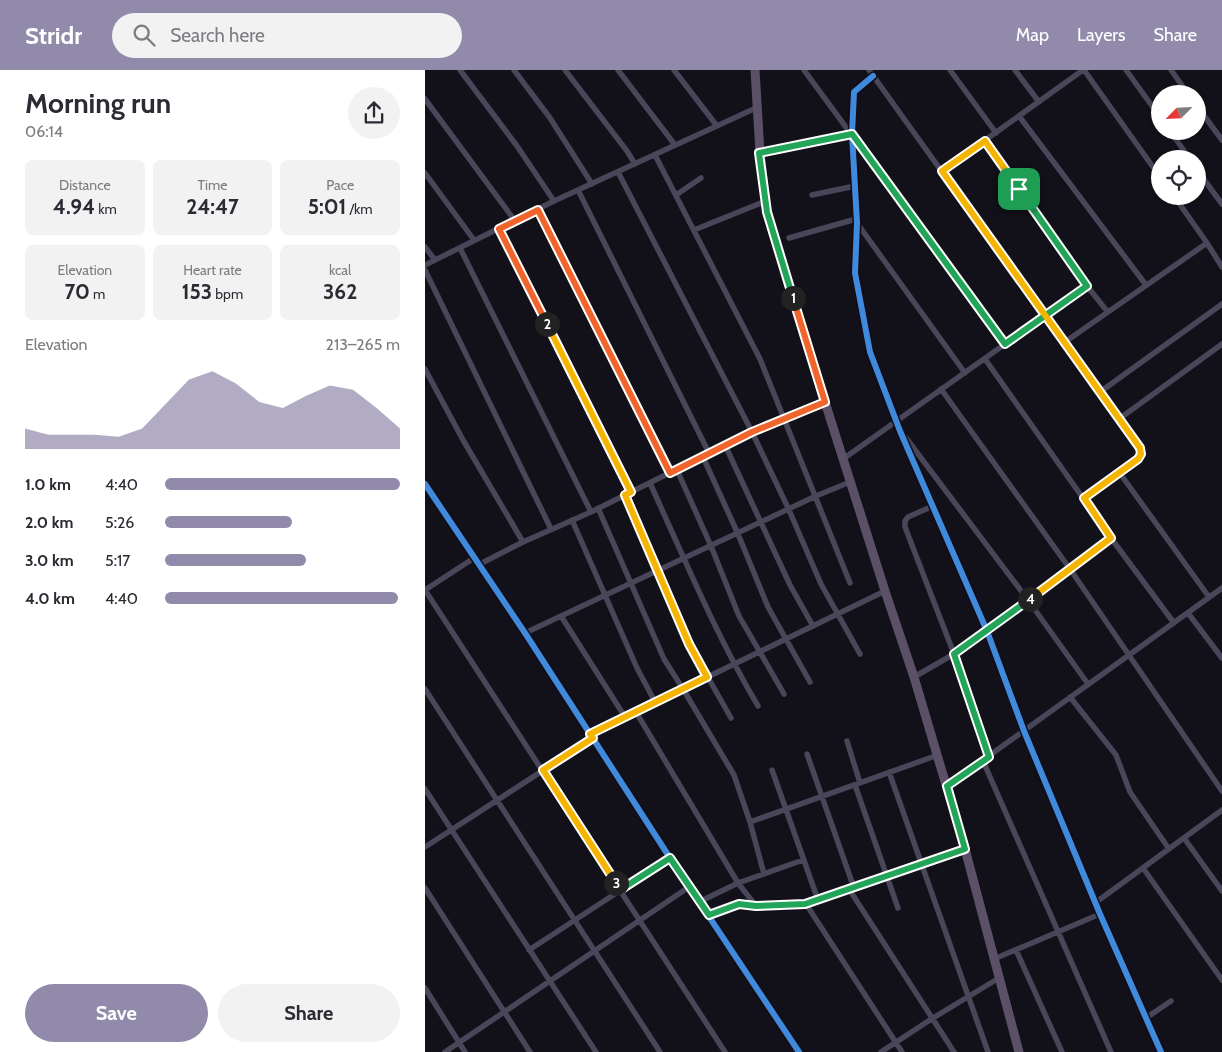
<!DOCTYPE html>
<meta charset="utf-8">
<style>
:root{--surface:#fff;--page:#f2f2f3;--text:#2b2b33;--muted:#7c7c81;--accent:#918aab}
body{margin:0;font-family:Cabin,sans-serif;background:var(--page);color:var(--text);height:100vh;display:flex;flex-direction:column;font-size:19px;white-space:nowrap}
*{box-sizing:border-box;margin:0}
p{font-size:16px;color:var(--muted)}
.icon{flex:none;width:28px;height:28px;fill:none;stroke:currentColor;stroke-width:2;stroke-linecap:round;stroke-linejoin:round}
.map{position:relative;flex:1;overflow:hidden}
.panel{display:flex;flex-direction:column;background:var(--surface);width:425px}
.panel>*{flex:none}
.needle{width:32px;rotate:246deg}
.controls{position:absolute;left:726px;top:15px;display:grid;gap:10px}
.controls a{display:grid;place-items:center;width:55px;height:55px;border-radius:50%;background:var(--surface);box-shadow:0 1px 4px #0004;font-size:25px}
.pin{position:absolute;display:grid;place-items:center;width:42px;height:42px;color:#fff;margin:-21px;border-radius:10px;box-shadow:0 2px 8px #0006}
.km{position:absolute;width:25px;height:25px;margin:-12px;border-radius:50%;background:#222;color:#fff;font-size:14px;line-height:25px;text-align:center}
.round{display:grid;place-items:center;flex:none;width:52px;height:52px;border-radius:26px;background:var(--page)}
.overview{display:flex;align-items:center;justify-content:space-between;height:85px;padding:0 25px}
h1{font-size:28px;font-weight:800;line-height:38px}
.stats{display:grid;grid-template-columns:repeat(3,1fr);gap:8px;height:85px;padding:5px 25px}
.stats div{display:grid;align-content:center;border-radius:8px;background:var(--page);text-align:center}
.stats b{font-size:21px;font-weight:800}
.stats small{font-size:14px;font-weight:400}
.stats p{font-size:14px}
.chart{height:140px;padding:10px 25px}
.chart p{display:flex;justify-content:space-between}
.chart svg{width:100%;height:90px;margin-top:5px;fill:var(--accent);opacity:.7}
.action{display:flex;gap:10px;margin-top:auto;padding:10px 25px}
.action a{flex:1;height:58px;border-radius:30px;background:var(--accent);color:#fff;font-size:20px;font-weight:800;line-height:58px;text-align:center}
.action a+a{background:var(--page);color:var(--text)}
ul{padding:0 25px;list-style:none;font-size:16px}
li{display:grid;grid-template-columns:80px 60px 1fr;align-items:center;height:38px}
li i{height:12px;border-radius:6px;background:var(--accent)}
header{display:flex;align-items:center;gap:30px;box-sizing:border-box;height:70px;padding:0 25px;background:var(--accent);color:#fff}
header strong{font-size:24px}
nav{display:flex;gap:28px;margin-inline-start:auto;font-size:18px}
.search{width:350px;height:45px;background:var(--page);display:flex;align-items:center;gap:12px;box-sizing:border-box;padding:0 18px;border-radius:28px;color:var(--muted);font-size:19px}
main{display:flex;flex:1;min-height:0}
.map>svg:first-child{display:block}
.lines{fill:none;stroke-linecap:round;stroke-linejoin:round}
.minor{stroke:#484658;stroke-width:5.5}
.tertiary{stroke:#484658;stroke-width:7}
.primary{stroke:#5c5069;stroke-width:9}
.cycleway-casing{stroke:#110d1b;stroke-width:9}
.cycleway{stroke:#408adc;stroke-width:6}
.split-1-casing{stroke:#fff;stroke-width:10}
.split-2-casing{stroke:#fff;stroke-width:10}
.split-3-casing{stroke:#fff;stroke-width:10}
.split-4-casing{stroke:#fff;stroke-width:10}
.split-5-casing{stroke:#fff;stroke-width:10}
.split-1{stroke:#22a559;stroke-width:6}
.split-2{stroke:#f0652b;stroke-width:6}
.split-3{stroke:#f5b400;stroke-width:6}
.split-4{stroke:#22a559;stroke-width:6}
.split-5{stroke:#f5b400;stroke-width:6}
</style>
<header>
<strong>Stridr</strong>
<div class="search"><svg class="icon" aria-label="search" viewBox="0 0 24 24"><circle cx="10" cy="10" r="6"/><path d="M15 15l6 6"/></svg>Search here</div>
<nav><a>Map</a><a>Layers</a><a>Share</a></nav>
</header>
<main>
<section class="panel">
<div class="overview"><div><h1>Morning run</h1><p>06:14</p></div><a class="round"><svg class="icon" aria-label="share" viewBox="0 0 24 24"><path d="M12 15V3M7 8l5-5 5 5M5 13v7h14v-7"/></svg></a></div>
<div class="stats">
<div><p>Distance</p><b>4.94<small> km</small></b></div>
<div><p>Time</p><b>24:47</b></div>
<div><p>Pace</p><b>5:01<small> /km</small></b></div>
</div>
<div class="stats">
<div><p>Elevation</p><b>70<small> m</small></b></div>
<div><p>Heart rate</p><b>153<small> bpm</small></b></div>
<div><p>kcal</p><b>362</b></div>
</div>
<div class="chart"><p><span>Elevation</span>213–265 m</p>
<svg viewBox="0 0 160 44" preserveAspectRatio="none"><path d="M0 44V34L10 37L20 37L30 37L40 38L50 34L60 22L70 10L80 6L90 12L100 21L110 24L120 18L130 13L140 15L150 24L160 34V44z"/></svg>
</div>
<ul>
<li><b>1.0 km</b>4:40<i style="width:100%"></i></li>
<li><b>2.0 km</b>5:26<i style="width:54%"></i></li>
<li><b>3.0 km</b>5:17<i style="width:60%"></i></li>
<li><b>4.0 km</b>4:40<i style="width:99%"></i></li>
</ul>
<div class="action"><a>Save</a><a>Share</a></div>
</section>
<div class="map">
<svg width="797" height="982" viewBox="0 0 797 982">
<rect width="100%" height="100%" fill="#121018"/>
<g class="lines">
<!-- minor -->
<path class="minor" d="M35,0L92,76L129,131
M89,0L125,48L167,114
M140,0L202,81L210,94
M193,0L250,75
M249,0L292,56
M379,0L580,274
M444,0L715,378L716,384L713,389L659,428
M525,0L571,63
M590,0L614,32
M659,0L735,107
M701,0L735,47
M746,0L763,24
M448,6L429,22L427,64L432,153L430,203L445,282L475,361L562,561L599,661L675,844L736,982
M0,29L90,151
M772,36L797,70
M594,46L721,215
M745,61L765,89
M560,71L662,216L682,241
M335,83L427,64
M230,85L335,289L425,513
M772,100L797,134
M517,101L658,0
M193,102L327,362L364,440L396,514L435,584
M0,103L49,170
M153,120L284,383
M251,125L276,108
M387,125L430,116
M749,126L782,173L797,197
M113,139L245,403
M432,153L540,303
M74,159L206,422
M269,160L341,131
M364,168L431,149
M0,177L10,190
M35,178L166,442
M0,195L129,131L333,37
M0,200L126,459
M640,272L782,173
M560,289L686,468L749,553
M0,299L38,370L98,472
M516,319L645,499L797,721
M675,322L797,234
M694,349L797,274
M481,368L603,530L663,614
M300,375L365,515L388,556
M278,387L313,464L343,537L385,612
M418,389L662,216
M252,400L286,476L314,546L359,624
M694,402L784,527
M225,413C259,488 291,565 333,636
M200,425L264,574L306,648
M508,436L483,447L480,451V457L529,584L564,687
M173,438L239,589L258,619L309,705L325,752L339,804
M147,450L212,598L230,632
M49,488L0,520L300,982
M53,495L98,472L166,442L327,362L400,332
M763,543L797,588
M136,546L200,647
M100,563L391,426L425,412
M489,607L529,584L562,561L686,468
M0,619L235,982
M645,627L691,685L705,722L744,779
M211,642L313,813L331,836
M165,664L460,521
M422,671L435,713
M382,684L429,818
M558,691L686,982
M347,700L393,830
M464,702L563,982
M430,715L473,838
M522,716L797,518
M0,719L171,982
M325,752L513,685
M759,768L797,821
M0,777L168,668
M718,798L797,910
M0,818L105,982
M424,819L529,982
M274,832L313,813L378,790
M670,833L797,740
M381,834L477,982
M284,845L314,834L331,836L381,834L540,779
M104,880L245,788
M591,880L637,982
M569,889L675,844
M0,918L40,982
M721,948L746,931
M20,982L264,817
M456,982L508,948L574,908"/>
<!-- tertiary -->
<path class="tertiary" d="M0,414L100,563L245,788L374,982"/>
<!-- primary -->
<path class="primary" d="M330,0L335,83L342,142L380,269L460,521L489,607L540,779L594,982"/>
<!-- cycleway casing -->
<g class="cycleway-casing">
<path id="cycleway" d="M448,6L429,22L427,64L432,153L430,203L445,282L475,361L562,561L599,661L675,844L736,982
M0,414L100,563L245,788L374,982"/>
</g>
<!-- cycleway -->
<use href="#cycleway" class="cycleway"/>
</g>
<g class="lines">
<!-- split-1 casing -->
<g class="split-1-casing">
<path id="split-1" d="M368,228L342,142L334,83L427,64L580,274L662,216L594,119"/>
</g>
<!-- split-2 casing -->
<g class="split-2-casing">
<path id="split-2" d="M122,254L74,159L113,140L245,403L327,362L400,332L368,228"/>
</g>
<!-- split-3 casing -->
<g class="split-3-casing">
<path id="split-3" d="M122,254L206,422L200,425L264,574L282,607L165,664L168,668L118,700L191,813"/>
</g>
<!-- split-4 casing -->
<g class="split-4-casing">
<path id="split-4" d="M191,813L195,820L245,788L284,845L314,834L331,836L380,834L540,779L522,716L564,687L529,584L605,529"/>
</g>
<!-- split-5 casing -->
<g class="split-5-casing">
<path id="split-5" d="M594,119L560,71L517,101L715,378L716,384L713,389L659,428L686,468L605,529"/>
</g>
<!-- split-1 -->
<use href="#split-1" class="split-1"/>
<!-- split-2 -->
<use href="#split-2" class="split-2"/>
<!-- split-3 -->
<use href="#split-3" class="split-3"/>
<!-- split-4 -->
<use href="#split-4" class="split-4"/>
<!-- split-5 -->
<use href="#split-5" class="split-5"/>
</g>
</svg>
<div class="controls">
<a><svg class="needle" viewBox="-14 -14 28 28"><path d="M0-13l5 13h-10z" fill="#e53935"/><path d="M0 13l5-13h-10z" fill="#7c7c81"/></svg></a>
<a><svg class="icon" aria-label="locate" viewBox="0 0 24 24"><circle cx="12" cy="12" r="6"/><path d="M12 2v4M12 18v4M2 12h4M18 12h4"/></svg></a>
</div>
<div class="pin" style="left:594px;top:119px;background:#1e9e55"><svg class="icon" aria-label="arrive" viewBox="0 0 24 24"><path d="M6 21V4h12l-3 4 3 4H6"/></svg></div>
<b class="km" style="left:368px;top:228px">1</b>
<b class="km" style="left:122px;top:254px">2</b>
<b class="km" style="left:191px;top:813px">3</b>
<b class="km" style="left:605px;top:529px">4</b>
</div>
</main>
